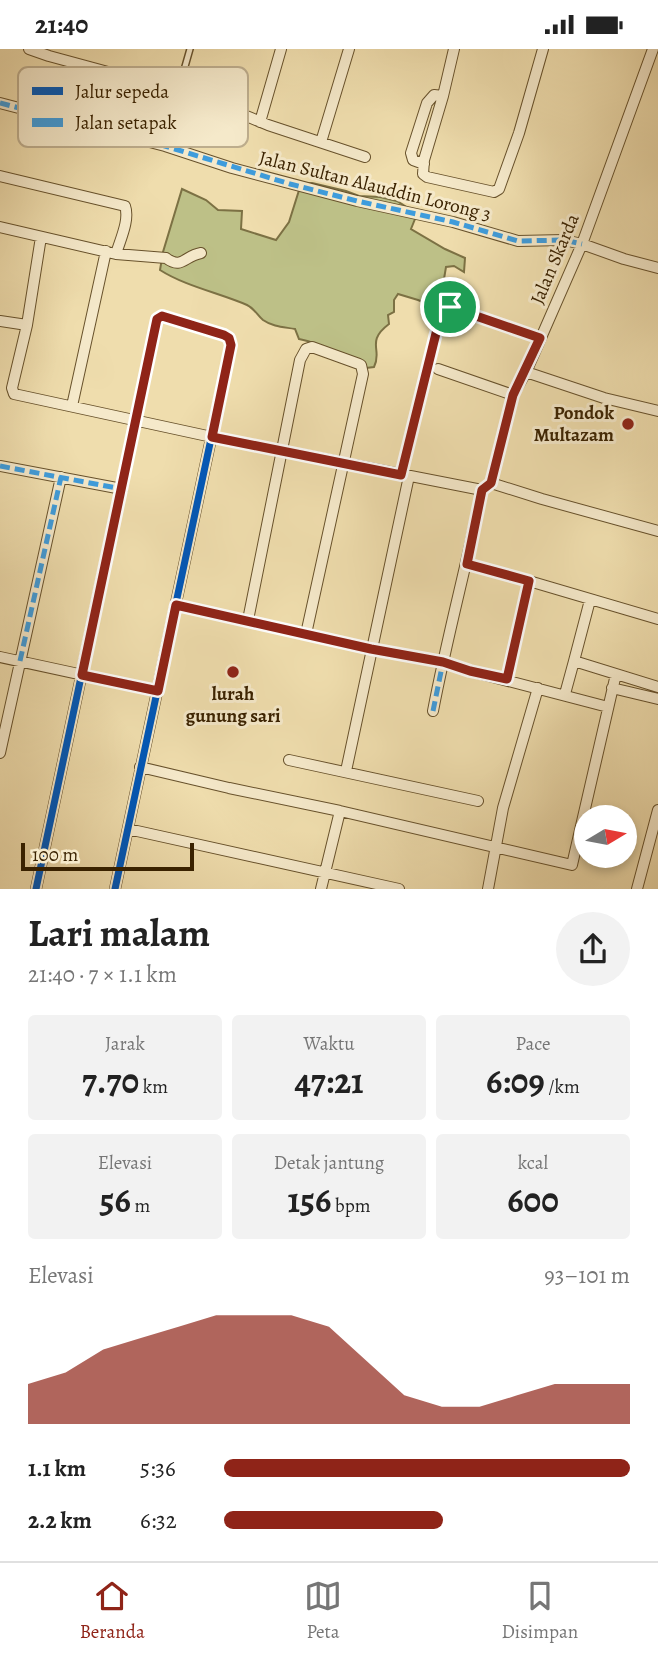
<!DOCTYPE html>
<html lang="id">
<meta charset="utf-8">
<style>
:root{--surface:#fff;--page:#f2f2f2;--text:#222;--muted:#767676;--line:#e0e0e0;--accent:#8f2418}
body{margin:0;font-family:Alegreya,serif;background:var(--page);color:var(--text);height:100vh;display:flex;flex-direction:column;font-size:26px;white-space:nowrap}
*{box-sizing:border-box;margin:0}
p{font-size:23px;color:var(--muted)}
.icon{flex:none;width:38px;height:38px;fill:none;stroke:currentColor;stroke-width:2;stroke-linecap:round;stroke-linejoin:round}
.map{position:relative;height:840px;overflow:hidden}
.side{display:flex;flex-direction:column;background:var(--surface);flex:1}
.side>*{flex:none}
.needle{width:46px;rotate:80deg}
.buttons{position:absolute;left:574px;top:756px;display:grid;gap:14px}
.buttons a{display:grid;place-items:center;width:63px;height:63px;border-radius:50%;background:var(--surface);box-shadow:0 4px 10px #0003;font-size:35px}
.scale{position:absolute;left:21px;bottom:18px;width:173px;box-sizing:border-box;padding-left:7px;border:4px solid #3a2200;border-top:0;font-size:19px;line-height:24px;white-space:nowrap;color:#3a2200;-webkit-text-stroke:5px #f5e9ca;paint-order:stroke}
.pin{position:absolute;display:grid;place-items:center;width:60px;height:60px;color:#fff;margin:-30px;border:4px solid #fff;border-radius:50%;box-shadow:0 2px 7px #0007}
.round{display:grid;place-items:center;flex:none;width:74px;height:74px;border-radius:37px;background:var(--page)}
.head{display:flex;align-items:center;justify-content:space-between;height:119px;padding:0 28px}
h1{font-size:38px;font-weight:700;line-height:52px}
.figures{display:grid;grid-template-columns:repeat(3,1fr);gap:10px;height:119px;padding:7px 28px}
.figures div{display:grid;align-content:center;border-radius:7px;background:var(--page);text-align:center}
.figures b{font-size:35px;font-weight:700}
.figures small{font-size:19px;font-weight:400}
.figures p{font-size:19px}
.chart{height:196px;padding:14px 28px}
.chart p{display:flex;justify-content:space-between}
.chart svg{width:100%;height:126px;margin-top:7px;fill:var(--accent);opacity:.7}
ul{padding:0 28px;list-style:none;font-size:23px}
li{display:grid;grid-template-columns:112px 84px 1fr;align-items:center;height:52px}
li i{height:18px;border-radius:9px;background:var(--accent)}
.status{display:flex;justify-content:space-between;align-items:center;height:49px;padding:0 35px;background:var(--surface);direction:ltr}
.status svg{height:19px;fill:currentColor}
.tab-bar{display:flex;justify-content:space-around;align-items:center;height:98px;border-top:2px solid var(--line);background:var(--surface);font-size:19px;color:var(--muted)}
.tab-bar a{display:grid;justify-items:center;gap:4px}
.tab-bar .on{color:var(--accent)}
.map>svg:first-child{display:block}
.green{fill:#bdc087;stroke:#7c7144;stroke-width:2}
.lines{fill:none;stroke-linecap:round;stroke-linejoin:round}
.service-casing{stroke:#67512b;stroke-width:8}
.minor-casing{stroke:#67512b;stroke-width:12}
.service{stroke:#f5e9ca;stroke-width:5}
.minor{stroke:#f5e9ca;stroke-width:10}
.quiet{stroke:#3e9cdc;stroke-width:5;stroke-dasharray:10 5;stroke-linecap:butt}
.cycleway-casing{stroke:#f5e9ca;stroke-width:11}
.cycleway{stroke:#0057b8;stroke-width:7}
.route-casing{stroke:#fff;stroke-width:14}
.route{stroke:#8f2418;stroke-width:9}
.poi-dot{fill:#8f2418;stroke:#f5e9ca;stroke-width:2.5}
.labels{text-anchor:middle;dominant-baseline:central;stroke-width:6;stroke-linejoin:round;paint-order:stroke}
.street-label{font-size:19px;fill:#3a2200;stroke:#f5e9ca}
.poi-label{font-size:19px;font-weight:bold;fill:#3a2200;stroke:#f5e9ca;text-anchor:end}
.key{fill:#f5e9ca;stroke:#bdad8d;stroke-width:2}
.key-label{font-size:19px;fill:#3a2200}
</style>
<div class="status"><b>21:40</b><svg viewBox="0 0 49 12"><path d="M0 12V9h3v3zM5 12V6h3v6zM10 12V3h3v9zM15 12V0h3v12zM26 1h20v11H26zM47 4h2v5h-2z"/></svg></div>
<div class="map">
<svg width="658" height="840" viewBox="0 0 658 840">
<rect width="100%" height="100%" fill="#efddad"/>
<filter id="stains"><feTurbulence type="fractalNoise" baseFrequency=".00286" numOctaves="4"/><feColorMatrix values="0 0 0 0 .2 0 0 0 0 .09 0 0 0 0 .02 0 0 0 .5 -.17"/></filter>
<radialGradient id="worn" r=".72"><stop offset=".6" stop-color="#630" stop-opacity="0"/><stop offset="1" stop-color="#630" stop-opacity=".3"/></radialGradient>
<!-- green -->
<path class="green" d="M312,134L346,142L359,147L380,148L397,152L417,165L411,180L445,200L465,209L464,223L454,217L446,218L444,230L439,238L441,254L437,259L418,251L398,245L394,251V263L388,266L389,275C365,293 383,301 374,318L366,319C354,307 347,306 332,301C320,297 311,292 299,290L295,280C284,278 273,278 263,271C257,266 255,260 247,256C219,244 185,237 160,221L163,203L182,140L206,151L218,161L242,162L241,180L276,191L289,173L301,135Z"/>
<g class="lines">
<!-- service casing -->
<g class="service-casing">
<path id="service" d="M178,42L190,0"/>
</g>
<!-- minor casing -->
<g class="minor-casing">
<path id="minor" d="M29,0L49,7L178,42L210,52L268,76L365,108
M454,0L443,47L424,111L423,125L427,128L494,143L499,140L519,84L543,0
M0,54L165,97L232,119L357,152L453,173L518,192L564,191L582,195L624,210L658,219
M260,73L281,0
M321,93L349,0
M424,115L413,111L411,104L427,54L434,46L443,47
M0,127L125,157C130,171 120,191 116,205
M0,178L116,205L166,209C182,221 184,207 201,204
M41,188L27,276L12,339L14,345L212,388L482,441L491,434
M0,272L27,276
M438,320L513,346
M526,323L604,349L658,362
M72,357L106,202
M0,417L122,440
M401,426L442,260L444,258H450L540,289
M491,434L513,346L526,323L582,195L653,0
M491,434L542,450L658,482
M467,515L529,532L658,570
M590,551L574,612L658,638
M176,556L371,600L443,613L470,622L608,658
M248,571L300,311L306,300L312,298L359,315L361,316L363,325L306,585
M0,608L157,642
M507,630L529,532
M612,639L658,650
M565,645L574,612
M433,662C447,588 467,515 482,441
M0,704L61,428
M289,711L478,752
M140,718L229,739L340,762L572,816L616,625
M346,722L409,427
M128,780L399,840
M36,840L157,270L162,267L224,286L229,289L231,296L115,840
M321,840L340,762
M488,840L503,759L538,639
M637,840L658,761"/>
</g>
<!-- service -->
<use href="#service" class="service"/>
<!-- minor -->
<use href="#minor" class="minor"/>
<!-- quiet -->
<path class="quiet" d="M0,54L165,97L290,135L357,152L453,173L518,192L564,191L582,195
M0,417L122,440
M401,426L442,260L444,258H450L540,289
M20,612L61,428
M433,662L443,613"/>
<!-- cycleway casing -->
<g class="cycleway-casing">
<path id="cycleway" d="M36,840L157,270L162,267L224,286L229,289L231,296L115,840"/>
</g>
<!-- cycleway -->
<use href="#cycleway" class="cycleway"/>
</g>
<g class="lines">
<!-- route casing -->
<g class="route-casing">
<path id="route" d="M444,258H450L540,289L513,346L491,434L482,441L467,515L529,532L507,630L470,622L443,613L371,600L176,556L158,642L82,626L157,270L162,267L224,286L229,289L231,296L212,388L401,426L442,260Z"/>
</g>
<!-- route -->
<use href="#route" class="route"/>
</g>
<!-- markers -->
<g class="poi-dot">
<circle cx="628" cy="375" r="7"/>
<circle cx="233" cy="623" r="7"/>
</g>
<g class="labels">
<!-- street labels -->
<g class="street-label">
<text transform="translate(375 137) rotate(14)">Jalan Sultan Alauddin Lorong 3</text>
<text transform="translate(555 210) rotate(-67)">Jalan Skarda</text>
</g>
<!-- poi labels -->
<g class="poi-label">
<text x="614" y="364">Pondok<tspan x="614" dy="22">Multazam</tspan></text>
<text x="233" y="645" text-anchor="middle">lurah<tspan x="233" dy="22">gunung sari</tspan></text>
</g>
</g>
<!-- legend -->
<rect x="18" y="18" width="230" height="80" rx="10" class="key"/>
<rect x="32" y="38" width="31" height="8" fill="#0057b8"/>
<rect x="32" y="69" width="31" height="9" fill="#3e9cdc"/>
<g class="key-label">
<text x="75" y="49">Jalur sepeda</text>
<text x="75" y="80">Jalan setapak</text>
</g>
<rect width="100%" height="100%" filter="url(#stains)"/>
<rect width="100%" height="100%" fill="url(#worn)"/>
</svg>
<div class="buttons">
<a><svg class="needle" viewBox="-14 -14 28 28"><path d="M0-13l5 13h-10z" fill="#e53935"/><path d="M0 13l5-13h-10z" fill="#767676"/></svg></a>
</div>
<div class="scale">100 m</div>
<div class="pin" style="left:450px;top:258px;background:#1e9e55"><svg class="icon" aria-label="arrive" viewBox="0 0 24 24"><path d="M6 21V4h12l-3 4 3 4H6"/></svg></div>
</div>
<section class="side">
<div class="head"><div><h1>Lari malam</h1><p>21:40 · 7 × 1.1 km</p></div><a class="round"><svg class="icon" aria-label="share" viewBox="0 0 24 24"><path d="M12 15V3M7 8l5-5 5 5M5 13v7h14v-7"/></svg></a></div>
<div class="figures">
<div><p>Jarak</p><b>7.70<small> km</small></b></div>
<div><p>Waktu</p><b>47:21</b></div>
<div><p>Pace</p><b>6:09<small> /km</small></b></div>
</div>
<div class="figures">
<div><p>Elevasi</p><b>56<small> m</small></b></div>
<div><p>Detak jantung</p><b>156<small> bpm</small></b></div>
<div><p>kcal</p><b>600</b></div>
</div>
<div class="chart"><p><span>Elevasi</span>93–101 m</p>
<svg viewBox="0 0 160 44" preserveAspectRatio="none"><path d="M0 44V30L10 26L20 18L30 14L40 10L50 6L60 6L70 6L80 10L90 22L100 34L110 38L120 38L130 34L140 30L150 30L160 30V44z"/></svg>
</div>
<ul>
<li><b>1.1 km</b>5:36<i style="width:100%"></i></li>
<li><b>2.2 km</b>6:32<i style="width:54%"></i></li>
</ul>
</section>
<nav class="tab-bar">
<a class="on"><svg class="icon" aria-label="home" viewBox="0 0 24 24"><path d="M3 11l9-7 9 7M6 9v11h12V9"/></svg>Beranda</a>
<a><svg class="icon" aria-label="map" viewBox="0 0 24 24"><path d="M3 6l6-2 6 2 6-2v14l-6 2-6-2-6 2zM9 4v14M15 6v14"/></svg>Peta</a>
<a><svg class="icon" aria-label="saved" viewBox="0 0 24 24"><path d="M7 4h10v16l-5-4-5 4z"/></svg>Disimpan</a>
</nav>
